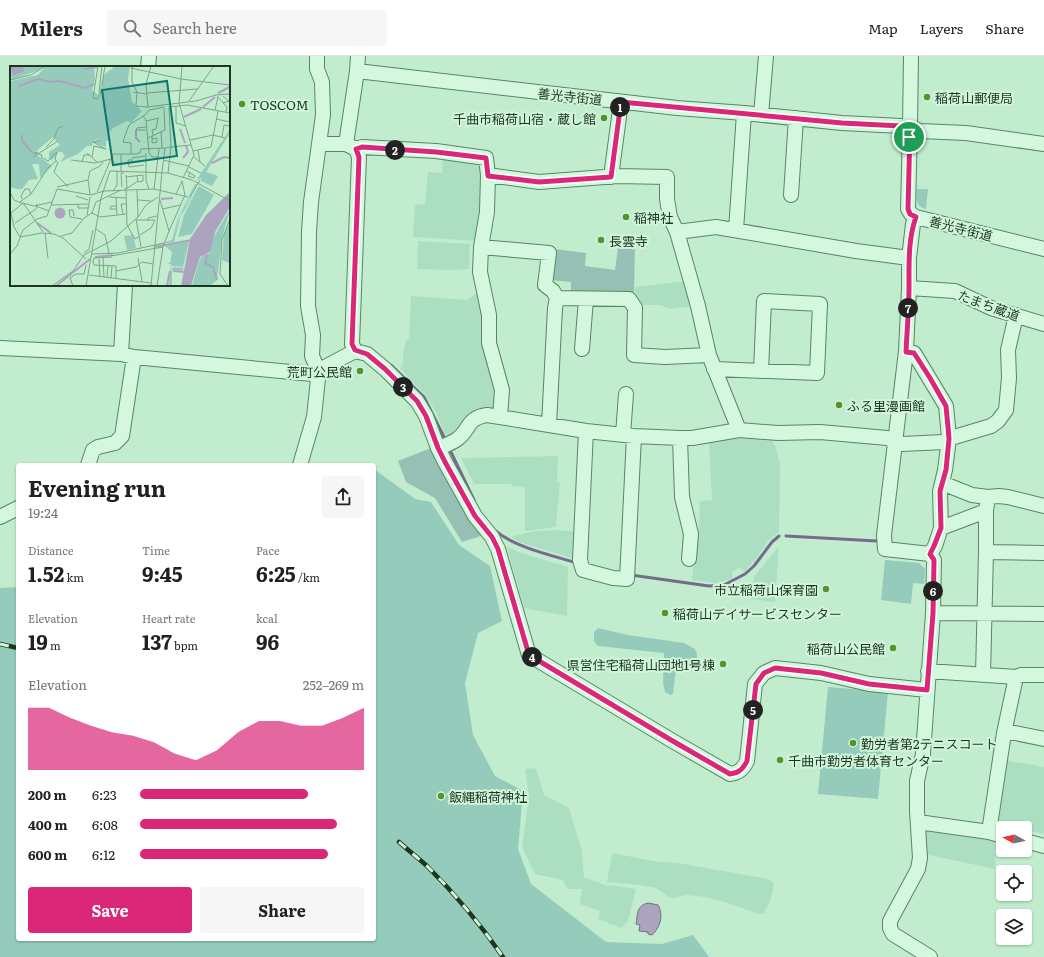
<!DOCTYPE html>
<meta charset="utf-8">
<style>
:root{--surface:#fff;--page:#f6f6f6;--text:#202124;--muted:#757577;--line:#e0e0e0;--accent:#db2777}
body{margin:0;font-family:Literata,"Noto Sans JP",serif;background:var(--page);color:var(--text);height:100vh;display:flex;flex-direction:column;font-size:15px;white-space:nowrap}
*{box-sizing:border-box;margin:0}
p{font-size:13px;color:var(--muted)}
.icon{flex:none;width:22px;height:22px;fill:none;stroke:currentColor;stroke-width:2;stroke-linecap:round;stroke-linejoin:round}
.map{position:relative;flex:1;overflow:hidden}
.details{position:absolute;left:16px;top:407px;width:360px;height:478px;display:flex;flex-direction:column;background:var(--surface);border-radius:4px;box-shadow:0 1px 3px #0004}
.details>*{flex:none}
.needle{width:26px;rotate:278deg}
.tools{position:absolute;left:996px;top:765px;display:grid;gap:8px}
.tools a{display:grid;place-items:center;width:36px;height:36px;border-radius:4px;background:var(--surface);box-shadow:0 1px 3px #0004;font-size:20px}
.pin{position:absolute;display:grid;place-items:center;width:34px;height:34px;color:#fff;margin:-17px;border:2px solid #fff;border-radius:50%;box-shadow:0 1px 4px #0007}
.km{position:absolute;width:20px;height:20px;margin:-10px;border-radius:50%;background:#222;color:#fff;font-size:11px;line-height:20px;text-align:center}
.round{display:grid;place-items:center;flex:none;width:42px;height:42px;border-radius:4px;background:var(--page)}
.summary{display:flex;align-items:center;justify-content:space-between;height:68px;padding:0 12px}
h1{font-size:22px;font-weight:700;line-height:30px}
.metrics{display:grid;grid-template-columns:repeat(3,1fr);gap:6px;height:68px;padding:4px 12px}
.metrics div{display:grid;align-content:center}
.metrics b{font-size:20px;font-weight:700}
.metrics small{font-size:11px;font-weight:400}
.metrics p{font-size:11px}
.chart{height:112px;padding:8px 12px}
.chart p{display:flex;justify-content:space-between}
.chart svg{width:100%;height:72px;margin-top:4px;fill:var(--accent);opacity:.7}
.button{display:flex;gap:8px;margin-top:auto;padding:8px 12px}
.button a{flex:1;height:46px;border-radius:4px;background:var(--accent);color:#fff;font-size:16px;font-weight:700;line-height:46px;text-align:center}
.button a+a{background:var(--page);color:var(--text)}
ul{padding:0 12px;list-style:none;font-size:13px}
li{display:grid;grid-template-columns:64px 48px 1fr;align-items:center;height:30px}
li i{height:10px;border-radius:5px;background:var(--accent)}
header{display:flex;align-items:center;gap:24px;box-sizing:border-box;height:56px;padding:0 20px;background:var(--surface);border-bottom:1px solid var(--line)}
header strong{font-size:19px}
nav{display:flex;gap:22px;margin-inline-start:auto;font-size:14px}
.search{width:280px;height:36px;background:var(--page);display:flex;align-items:center;gap:10px;box-sizing:border-box;padding:0 14px;border-radius:4px;color:var(--muted);font-size:15px}
.map>svg:first-child{display:block}
.farmland{fill:#acdfc2}
.green{fill:#95cbbb}
.cemetery{fill:#95c0b3}
.water{fill:#aca4bf;stroke:#776b8d}
.lines{fill:none;stroke-linecap:round;stroke-linejoin:round}
.stream{stroke:#776b8d;stroke-width:3}
.minor-casing{stroke:#59865f;stroke-width:16}
.minor{stroke:#d4f8df;stroke-width:14}
.rail-casing{stroke:#1d361f;stroke-width:4.5}
.rail{stroke:#d1f5db;stroke-width:3;stroke-dasharray:9;stroke-linecap:butt}
.route-casing{stroke:#fff;stroke-width:8}
.route{stroke:#db2777;stroke-width:5}
.poi-dot{fill:#56942a;stroke:#d1f5db;stroke-width:1.5}
.labels{text-anchor:middle;dominant-baseline:central;stroke-width:4;stroke-linejoin:round;paint-order:stroke}
.street-label{font-size:13px;fill:#1d361f;stroke:#d1f5db}
.poi-label{font-size:13px;fill:#1d361f;stroke:#d1f5db;text-anchor:start}
.inset-river{fill:none;stroke:#aca4bf;stroke-width:2}
.inset-road{fill:none;stroke:#7fa488;stroke-width:1}
.view{fill:#0f766e;fill-opacity:0.15;stroke:#0f766e;stroke-width:2}
.inset-edge{fill:none;stroke:#1d361f;stroke-width:2}
</style>
<header>
<strong>Milers</strong>
<div class="search"><svg class="icon" aria-label="search" viewBox="0 0 24 24"><circle cx="10" cy="10" r="6"/><path d="M15 15l6 6"/></svg>Search here</div>
<nav><a>Map</a><a>Layers</a><a>Share</a></nav>
</header>
<div class="map">
<svg width="1044" height="901" viewBox="0 0 1044 901">
<rect width="100%" height="100%" fill="#c1edce"/>
<!-- farmland -->
<path class="farmland" d="M443,100L484,107L478,185L413,181L415,149L425,148L428,116L442,117Z
M418,185L470,188L469,213L451,214L417,213Z
M687,225L694,250L670,253L660,249H639L635,238V231Z
M477,237H480L498,334L496,353L447,383L436,356L426,340L400,312L403,306V298L406,284L409,283L411,240L467,244Z
M734,380L771,383L776,391L780,409L779,476L769,484L755,504L744,516L740,511L732,516V523L717,527L692,524L697,478L699,473L700,445L712,444L709,384Z
M558,400L557,426H560L556,471L525,475V431L512,430L511,428H474L461,402Z
M557,474L577,476L575,503L519,486L512,482L513,480L536,475Z
M779,490L775,546L751,543L754,521Z
M507,491L518,496L568,511L567,560L524,552Z
M1004,704L1044,711V778L1025,774V772H1017L995,767Z
M536,712L544,739L569,752L582,795L584,821L607,830L611,829L636,833L628,865L621,872L598,863L600,855L580,848L582,833H568L562,824L535,818L522,791L529,741L525,713Z
M929,773L974,780L996,785L995,813L924,798V778Z
M612,797L659,806L678,807L768,823L774,827L772,839L769,848L763,858L756,857L728,847L705,841L687,839L674,842L669,841L656,832L640,829L607,826Z"/>
<!-- green -->
<path class="green" d="M917,133H928L926,153C915,150 916,142 917,133Z
M374,413L415,443L431,446L459,489L490,510L502,565L478,577L465,627L473,679L495,720L523,735L518,793L531,828L606,886L662,888L693,879L709,901H0V532L18,531V883H374Z
M885,504L919,507L925,513L924,528L913,527L911,548L881,544Z
M598,572L628,579L684,587L695,593L697,598V603L693,606L677,604L673,638L670,639L665,636L663,627L664,597L598,590L594,585V576Z
M828,631L888,636L878,743L818,738Z"/>
<!-- cemetery -->
<path class="cemetery" d="M619,184L635,186L634,238L571,237V226L550,224L554,193L586,197L585,210L615,214Z
M431,392L483,478L478,481L462,486L435,442L406,426L398,405Z"/>
<!-- water -->
<path class="water" d="M648,847L658,849C664,859 660,872 652,879L648,878V876L639,875L640,869L636,868C638,858 636,850 648,847Z"/>
<g class="lines">
<!-- stream -->
<path class="stream" d="M391,309L424,341L446,385
M449,392L474,444
M496,475C514,491 554,500 577,507
M786,480L877,485
M631,519L709,530L724,529L745,518L754,510L772,486L779,480"/>
<!-- minor casing -->
<g class="minor-casing">
<path id="minor" d="M358,0L357,15L677,52L744,57L842,67L901,70L910,72L908,153L911,158L916,161L1044,193
M911,0L910,72L920,75L966,77L1044,88
M148,11L149,0
M761,59L766,0
M319,88H346
M356,93L362,91L436,95L486,102L488,119L539,126L618,120L667,121V143L670,161L677,176L698,250L709,299L739,374
M488,119L487,156L481,191L480,216L489,259V287L502,334L500,361
M611,121L621,46
M791,139L796,62
M916,161L913,168L909,202V232L906,295L884,479L885,493L930,498L934,504L933,557L923,698L917,725V755L920,802L918,813L890,865V872L893,878L930,901
M736,174L744,57
M677,176L716,171L856,195L909,202
M481,191L549,197L545,229L553,235L557,242L629,243L635,252L634,299L665,301L709,299
M909,232L955,235L991,252L1044,268
M0,292L121,298L134,301L312,318L355,295L367,298L385,313L417,345L426,360L438,392L445,406L475,460L492,481L498,493L529,599L671,684L730,718C739,717 743,713 747,705L755,628L764,617L775,612L821,617L869,628L927,634
M582,293L586,243
M355,295L352,288L359,101L356,93L346,88L357,15
M906,295L914,297L946,350L948,371L949,383L945,414L940,435L941,472L935,490L930,498
M121,298L125,229
M714,313L817,317L820,248L764,245L761,315
M549,369L555,252L557,242
M586,375L580,504L583,514L613,522L627,523L634,380
M623,379L626,338
M680,382L682,441L691,478L689,503
M438,392C443,390 450,388 456,384C470,375 466,362 487,359L586,375L634,380L680,382H692L739,374L778,377L820,376L887,382L902,388L944,386L951,382L991,370L998,365L1006,354L1009,322L1008,294L1016,259
M88,409L93,394L98,391L115,387L122,380L134,301
M300,409L314,361L318,323V314L312,300L313,279L308,250L309,176L311,146L323,59L322,26L317,13V0
M942,427L972,439L988,441L999,440L1008,441L1044,450
M0,461L18,452
M941,472L986,455
M986,496L1044,497
M933,557L1044,558
M928,615L1016,621L1021,619H1044
M983,619L986,496V455L988,441
M1016,621L1004,677H1015L1044,683
M918,766L989,776L1003,780
M989,776L1004,677
M1025,785L1044,790"/>
</g>
<!-- minor -->
<use href="#minor" class="minor"/>
<!-- rail casing -->
<g class="rail-casing">
<path id="rail" d="M0,588L18,592
M399,786C408,794 418,802 427,810C455,838 481,869 503,901"/>
</g>
<!-- rail -->
<use href="#rail" class="rail"/>
</g>
<g class="lines">
<!-- route casing -->
<g class="route-casing">
<path id="route" d="M621,46L842,67L901,70L910,72L908,153L910,158L916,161C908,183 909,208 909,231C909,253 907,274 906,296L914,297L930,322L946,350L948,371L949,383L946,414L940,435L941,472L934,490L930,498L934,504L933,557L927,634L869,628L821,617L775,612L764,617L756,628L747,705C743,713 739,717 730,718L671,684L529,599L498,493L492,481L475,460L445,406L438,392L426,360L417,345L385,313L367,298L355,294L352,288L359,101L356,93L362,91L436,96L486,102L488,120L539,126L611,121Z"/>
</g>
<!-- route -->
<use href="#route" class="route"/>
</g>
<!-- markers -->
<g class="poi-dot">
<circle cx="927" cy="41" r="4"/>
<circle cx="242" cy="48" r="4"/>
<circle cx="604" cy="62" r="4"/>
<circle cx="626" cy="161" r="4"/>
<circle cx="601" cy="184" r="4"/>
<circle cx="360" cy="315" r="4"/>
<circle cx="839" cy="349" r="4"/>
<circle cx="826" cy="533" r="4"/>
<circle cx="665" cy="557" r="4"/>
<circle cx="893" cy="592" r="4"/>
<circle cx="723" cy="608" r="4"/>
<circle cx="853" cy="687" r="4"/>
<circle cx="780" cy="704" r="4"/>
<circle cx="441" cy="740" r="4"/>
</g>
<g class="labels">
<!-- street labels -->
<g class="street-label">
<text transform="translate(570 40) rotate(6)">善光寺街道</text>
<text transform="translate(961 172) rotate(14)">善光寺街道</text>
<text transform="translate(989 249) rotate(20)">たまち蔵道</text>
</g>
<!-- poi labels -->
<g class="poi-label">
<text x="935" y="41">稲荷山郵便局</text>
<text x="250" y="48">TOSCOM</text>
<text x="596" y="62" text-anchor="end">千曲市稲荷山宿・蔵し館</text>
<text x="634" y="161">稲神社</text>
<text x="609" y="184">長雲寺</text>
<text x="352" y="315" text-anchor="end">荒町公民館</text>
<text x="847" y="349">ふる里漫画館</text>
<text x="818" y="533" text-anchor="end">市立稲荷山保育園</text>
<text x="673" y="557">稲荷山デイサービスセンター</text>
<text x="885" y="592" text-anchor="end">稲荷山公民館</text>
<text x="715" y="608" text-anchor="end">県営住宅稲荷山団地1号棟</text>
<text x="861" y="687">勤労者第2テニスコート</text>
<text x="788" y="704">千曲市勤労者体育センター</text>
<text x="449" y="740">飯縄稲荷神社</text>
</g>
</g>
<!-- overview -->
<g transform="translate(10 10)">
<rect width="220" height="220" fill="#c1edce"/>
<path d="M0,0H84L85,14L82,24L88,29L94,9L105,0H120L118,13L122,36L132,45L121,57L117,55L103,62L99,68L101,74L96,75V81L83,76L93,73L84,74L82,80H77L68,88L50,96L55,90L52,86H48L42,94L39,93V86L50,79L43,71L24,87L42,100L30,112L29,98H22L28,113L19,114L12,123H7L0,121V15H1L28,9L34,2L2,14ZM220,63V67L196,106L208,110L202,120L191,115V112L186,115ZM185,118H187L169,151L164,171L169,154L174,142L189,120L204,129L182,168L168,171L174,149L188,121L171,150L164,176L146,179L162,174L168,152ZM220,143L212,172L207,214L200,220H182L190,193L194,188L199,189L203,172ZM220,154V197L212,194L214,170ZM123,169L126,182L117,184L114,170ZM179,175L173,201L162,200V197L161,205L163,201L174,202L172,205L162,204V218L159,220L161,198H156L160,197L162,186L155,180Z" fill="#95cbbb"/>
<path d="M0,0H13L14,6L3,9ZM220,126V141L205,166L200,186L190,191L181,220H171L180,173L196,149ZM44.5 147a5.5 5.5 0 1 1 11 0a5.5 5.5 0 1 1-11 0Z" fill="#aca4bf"/>
<path class="inset-river" d="M74,3L87,1M9,20L28,13L40,16L50,15L75,22L84,18M208,27L220,21M193,41L205,31M174,51L191,43M170,63L175,77M126,64V72L130,76M12,69V75L23,87M173,92L178,86L176,80M202,97L214,91L220,92M151,133L163,132M27,157L41,167M144,181L182,174M198,188L195,197L203,201L207,214M85,191L103,189M163,205L175,206M46,220L80,193M157,220L160,205"/>
<path class="inset-road" d="M88,0L83,32L88,33L91,25M122,0V16L127,26L126,40L137,41L186,35L206,29L218,28L220,30M121,2L171,13L172,0M0,14L21,9L35,0M92,19L95,0M89,26L92,0M123,26L137,28M137,27L187,23M207,30L217,41L216,46M213,30L219,35L213,37M179,35L204,0M166,40V57L176,60M138,42L136,18L141,0M139,44L154,41M205,44L208,31M133,50L136,54L139,87L142,91H149M206,53L220,56M136,55L149,52M136,61L127,62L126,64H136M151,65L152,82M143,69L142,64L146,63L148,52M142,70V77L147,76V72L142,73M212,71L214,59L219,60L220,56M138,72L155,64L154,42M180,74L203,69L215,72M36,81L44,73L48,62L53,60M188,84L190,96M183,85L201,81L208,45M28,86L24,87L32,89L31,91L38,95L47,86L45,93L47,96M77,87L87,96M136,87V115L139,123M121,88V77L113,76L115,70L119,59L135,49L139,44M23,91L48,75M82,91L84,80L96,83L83,76L91,74M184,91L195,100M122,92L135,90M61,94L85,97L101,93M123,94H118L119,101L134,99M153,94L179,100M48,96L44,106L58,121M72,96L74,89H80M179,101L191,107M111,105V89M177,105L185,110L184,112L178,110L180,107M152,106L155,82L161,81L159,41L177,39L220,47M158,107L161,81L181,79M116,111L133,109V115L128,116L127,110M173,112L184,89L169,37L171,13L220,19M78,114L80,128M47,121L78,114L80,105L90,100L93,96M112,121L111,107H114M116,123L128,115M144,123L149,83M114,124L117,121L116,109M116,124L117,159L125,173L130,170M127,124L128,151M103,125L107,119V105M0,126L4,134L14,138L33,166M87,126L103,88H126L130,87L131,83L155,82M21,128L38,102L46,95M166,128L172,115M66,130L78,134M99,131L116,132M180,131L190,114M106,132L107,149M128,134L141,135M10,136L21,128L19,123H15L11,130L12,133M68,138V142H78M41,139L78,138M26,140L39,145M106,140H101L100,143H107M153,143L170,139M1,147L4,161L10,171L32,167L44,168L53,172L76,193M1,147L13,137L24,140L42,136M82,147L90,151L116,148M113,148L111,138H116M77,149L80,131M64,150L63,144H59L60,151L72,153M126,153L131,181M127,154H145M138,155V152L147,150M5,157L26,143L27,138M86,163L95,169L99,187M159,165L175,129L172,115M35,167L38,192M130,169L141,162L145,154M51,170L62,167L74,152L82,147L86,136L111,124M82,185L101,175L128,151L136,139L148,131M74,187L79,183L83,164M0,188L7,180L13,164L27,153L37,150L47,123L81,129L94,125L144,123L178,131M82,188L108,187L154,177M101,190L153,181M93,191L94,211M102,191L84,192L83,196L84,199L106,200V212M128,192L132,215M89,193L90,211M106,205L126,201L132,196L143,198M79,209L141,217M97,211L98,199M101,212L102,200M42,220L63,205L74,189L81,185M63,220L60,212L66,208H74L76,199M76,220L91,132L100,105L158,107L182,114L220,135M141,220L152,106M147,220L153,181L159,165L150,134M218,220L210,208L212,174L220,152"/>
<path class="view" d="M157,15L167,90L103,99L92,24Z"/>
<rect width="220" height="220" class="inset-edge"/>
</g>
</svg>
<div class="tools">
<a><svg class="needle" viewBox="-14 -14 28 28"><path d="M0-13l5 13h-10z" fill="#e53935"/><path d="M0 13l5-13h-10z" fill="#757577"/></svg></a>
<a><svg class="icon" aria-label="locate" viewBox="0 0 24 24"><circle cx="12" cy="12" r="6"/><path d="M12 2v4M12 18v4M2 12h4M18 12h4"/></svg></a>
<a><svg class="icon" aria-label="layers" viewBox="0 0 24 24"><path d="M12 4l9 5-9 5-9-5zM3 14l9 5 9-5"/></svg></a>
</div>
<div class="pin" style="left:909px;top:81px;background:#1e9e55"><svg class="icon" aria-label="arrive" viewBox="0 0 24 24"><path d="M6 21V4h12l-3 4 3 4H6"/></svg></div>
<b class="km" style="left:620px;top:51px">1</b>
<b class="km" style="left:395px;top:94px">2</b>
<b class="km" style="left:403px;top:331px">3</b>
<b class="km" style="left:532px;top:601px">4</b>
<b class="km" style="left:753px;top:654px">5</b>
<b class="km" style="left:933px;top:535px">6</b>
<b class="km" style="left:908px;top:252px">7</b>
<section class="details">
<div class="summary"><div><h1>Evening run</h1><p>19:24</p></div><a class="round"><svg class="icon" aria-label="share" viewBox="0 0 24 24"><path d="M12 15V3M7 8l5-5 5 5M5 13v7h14v-7"/></svg></a></div>
<div class="metrics">
<div><p>Distance</p><b>1.52<small> km</small></b></div>
<div><p>Time</p><b>9:45</b></div>
<div><p>Pace</p><b>6:25<small> /km</small></b></div>
</div>
<div class="metrics">
<div><p>Elevation</p><b>19<small> m</small></b></div>
<div><p>Heart rate</p><b>137<small> bpm</small></b></div>
<div><p>kcal</p><b>96</b></div>
</div>
<div class="chart"><p><span>Elevation</span>252–269 m</p>
<svg viewBox="0 0 160 44" preserveAspectRatio="none"><path d="M0 44V6L10 6L20 12L30 17L40 21L50 23L60 27L70 34L80 38L90 32L100 21L110 14L120 14L130 17L140 17L150 12L160 6V44z"/></svg>
</div>
<ul>
<li><b>200 m</b>6:23<i style="width:75%"></i></li>
<li><b>400 m</b>6:08<i style="width:88%"></i></li>
<li><b>600 m</b>6:12<i style="width:84%"></i></li>
</ul>
<div class="button"><a>Save</a><a>Share</a></div>
</section>
</div>
